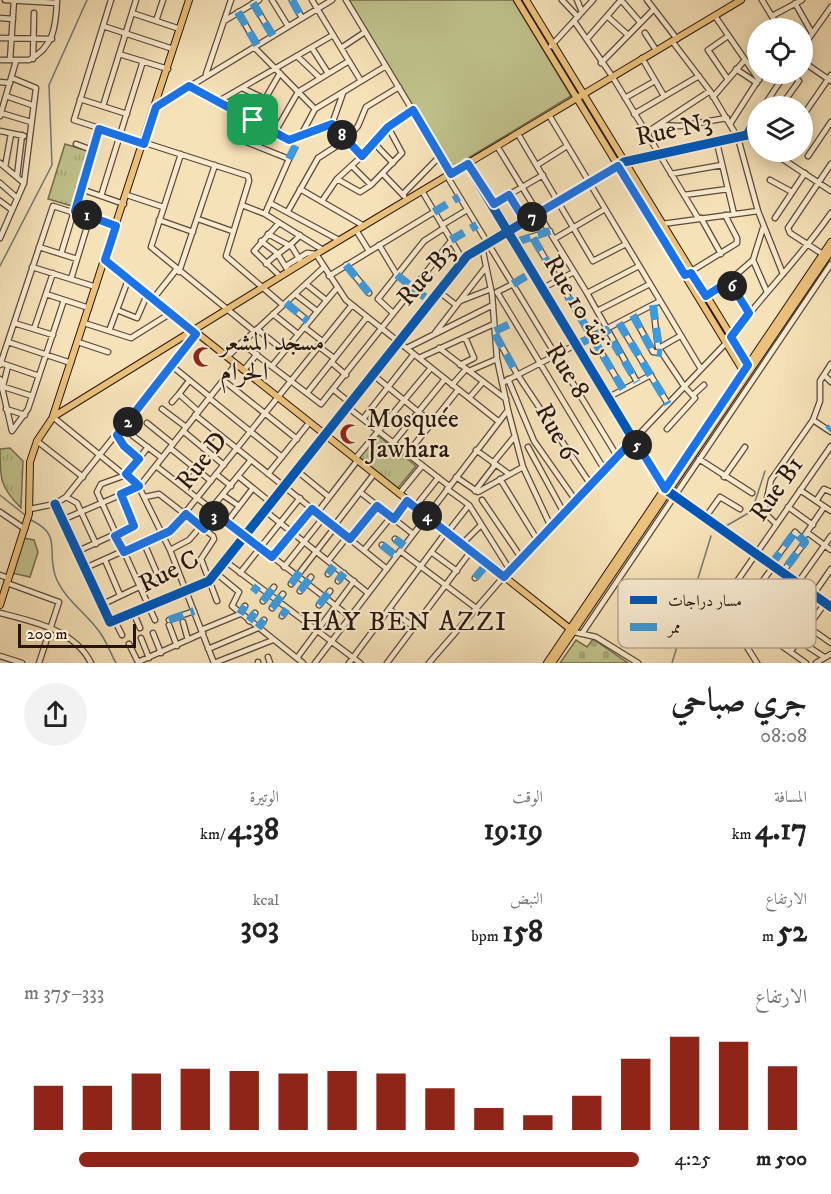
<!DOCTYPE html>
<html lang="ar">
<meta charset="utf-8">
<style>
:root{--surface:#fff;--page:#f2f2f2;--text:#222;--muted:#767676;--accent:#8f2418}
body{margin:0;font-family:"IM FELL DW Pica",Amiri,serif;background:var(--page);color:var(--text);direction:rtl;height:100vh;display:flex;flex-direction:column;font-size:22px;white-space:nowrap}
*{box-sizing:border-box;margin:0}
p{font-size:20px;color:var(--muted)}
.icon{flex:none;width:33px;height:33px;fill:none;stroke:currentColor;stroke-width:2;stroke-linecap:round;stroke-linejoin:round}
.map{position:relative;height:663px;overflow:hidden;direction:ltr}
.sheet{display:flex;flex-direction:column;background:var(--surface);flex:1}
.sheet>*{flex:none}
.fabs{position:absolute;left:747px;top:18px;display:grid;gap:12px}
.fabs a{display:grid;place-items:center;width:66px;height:66px;border-radius:50%;background:var(--surface);box-shadow:0 3px 15px #0003;font-size:30px}
.scale{position:absolute;left:18px;bottom:15px;width:118px;box-sizing:border-box;padding-left:6px;border:3px solid #28150e;border-top:0;font-size:16px;line-height:21px;white-space:nowrap;color:#28150e;-webkit-text-stroke:4px #f9ecd2;paint-order:stroke}
.pin{position:absolute;display:grid;place-items:center;width:51px;height:51px;color:#fff;margin:-26px;border-radius:12px;box-shadow:0 3px 9px #0006}
.km{position:absolute;width:30px;height:30px;margin:-15px;border-radius:50%;background:#222;color:#fff;font-size:16px;line-height:30px;text-align:center}
.round{display:grid;place-items:center;flex:none;width:63px;height:63px;border-radius:32px;background:var(--page)}
.head{display:flex;align-items:center;justify-content:space-between;height:102px;padding:0 24px}
h1{font-size:33px;font-weight:700;line-height:45px}
.stats{display:grid;grid-template-columns:repeat(3,1fr);gap:9px;height:102px;padding:6px 24px}
.stats div{display:grid;align-content:center}
.stats b{font-size:30px;font-weight:700}
.stats small{font-size:16px;font-weight:400}
.stats p{font-size:16px}
.chart{height:168px;padding:12px 24px}
.chart p{display:flex;justify-content:space-between}
.chart svg{width:100%;height:108px;margin-top:6px;stroke:var(--accent);stroke-width:6}
ul{padding:0 24px;list-style:none;font-size:20px}
li{display:grid;grid-template-columns:96px 72px 1fr;align-items:center;height:45px}
li i{height:15px;border-radius:8px;background:var(--accent)}
.map>svg:first-child{display:block}
.grass{fill:url(#grass-tufts);stroke:#746c4d;stroke-width:1.5}
.cemetery{fill:url(#cemetery-stones);stroke:#746c4d;stroke-width:1.5}
.pitch{fill:#c0c28c;stroke:#746c4d;stroke-width:1.5}
.lines{fill:none;stroke-linecap:round;stroke-linejoin:round}
.stream{stroke:#717975;stroke-width:1.5}
.minor-casing{stroke:#5c4839;stroke-width:7}
.major-casing{stroke:#28150e;stroke-width:8}
.minor{stroke:#f9ecd2;stroke-width:4.5}
.major{stroke:#ebc17c;stroke-width:6}
.quiet{stroke:#3d9ade;stroke-width:8;stroke-dasharray:15 8;stroke-linecap:butt}
.cycleway-casing{stroke:#f9ecd2;stroke-width:13}
.cycleway{stroke:#0057b8;stroke-width:9}
.route-casing{stroke:#fff;stroke-width:12}
.route{stroke:#1a73e8;stroke-width:8}
.labels{text-anchor:middle;dominant-baseline:central;stroke-width:4.5;stroke-linejoin:round;paint-order:stroke}
.street-label{font-size:26px;fill:#28150e;stroke:#f9ecd2}
.poi-label{font-size:26px;fill:#28150e;stroke:#f9ecd2;text-anchor:start}
.neighbourhood-label{font-size:27px;letter-spacing:1.5px;fill:#28150e;stroke:#f9ecd2}
.key{fill:#f9ecd2;stroke:#baac97;stroke-width:1.5}
.key-label{font-size:16px;fill:#28150e}
</style>
<div class="map">
<svg width="831" height="663" viewBox="0 0 831 663">
<defs>
<pattern id="grass-tufts" width="24" height="20" patternUnits="userSpaceOnUse" patternTransform="scale(1.5)"><rect width="24" height="20" fill="#c0c28c"/><path d="M3 7l-1-3M5 7V3M7 7l1-3M15 17l-1-3M17 17v-4M19 17l1-3" fill="none" stroke="#a5a678"/></pattern>
<pattern id="cemetery-stones" width="16" height="16" patternUnits="userSpaceOnUse" patternTransform="scale(1.5)"><rect width="16" height="16" fill="#c0c28c"/><path d="M2 7V4a2 2 0 0 1 4 0v3zM10 15v-3a2 2 0 0 1 4 0v3z" fill="#a5a678"/></pattern>
</defs>
<rect width="100%" height="100%" fill="#f6e2b9"/>
<filter id="stains"><feTurbulence type="fractalNoise" baseFrequency=".00333" numOctaves="4"/><feColorMatrix values="0 0 0 0 .2 0 0 0 0 .09 0 0 0 0 .02 0 0 0 .5 -.17"/></filter>
<radialGradient id="worn" r=".72"><stop offset=".6" stop-color="#630" stop-opacity="0"/><stop offset="1" stop-color="#630" stop-opacity=".3"/></radialGradient>
<!-- grass -->
<path class="grass" d="M65,144L88,151L72,206L48,199Z
M376,434L416,466L398,488L359,457Z
M10,448L23,461L21,508C0,487 0,479 0,449Z"/>
<!-- cemetery -->
<path class="cemetery" d="M593,639L628,663H560L576,640L587,647Z"/>
<!-- pitch -->
<path class="pitch" d="M348,0H513L571,96L450,169Z
M24,538L34,540L38,552L30,577L12,573Z"/>
<g class="lines">
<!-- stream -->
<path class="stream" d="M0,266L52,165L49,85L87,0
M0,495L25,515
M31,520C62,535 47,549 55,575C63,599 88,614 101,634C107,643 111,654 116,663
M726,526L752,511L765,471
M672,663L711,536"/>
<!-- minor casing -->
<g class="minor-casing">
<path id="minor" d="M5,0L57,3
M111,0L74,120L248,176L249,181L226,256L283,305
M272,0L288,26
M292,0L302,18
M312,0L361,81
M346,0L451,174
M562,0L578,17
M577,0L582,12
M621,0L640,22
M647,0L677,39
M762,0L779,28
M253,3L273,36
M795,3L812,33
M238,12L257,45
M132,13L180,29
M607,16L628,35
M715,16L759,80
M772,16L802,0
M0,18L13,19
M156,21L163,0
M224,21L259,0
M574,21L612,76L698,218
M103,26L173,49
M645,33L656,50
M0,38L52,39
M587,39L621,0
M672,41L710,91L738,138L758,211L783,274
M551,46L593,0
M254,47L315,109
M312,48L328,73
M341,48L365,32
M802,48L831,7
M119,54L168,69
M297,56L320,78
M642,58L664,96
M33,59L34,13
M0,60H29C54,47 56,26 57,0
M10,60L14,0
M802,61L831,81
M601,63L654,9
M736,69L757,83
M206,74L231,0
M771,74L781,81
M727,78L708,50L728,36
M0,82L10,83
M189,85L291,140L332,124L343,93
M242,88L265,99
M6,96L32,105
M713,97L744,61
M625,98L655,81
M80,99L127,114
M219,101L333,35
M103,106L136,0
M764,106L785,74
M781,106L799,81L792,74
M156,107L332,0
M1,113L31,122
M634,114L699,76
M549,115L701,369
M0,116L16,61
M802,117L831,75
M253,120L280,73
M332,124L362,156
M730,124L762,74
M659,125L680,126L727,118
M0,131L24,136
M275,132L298,92L349,61
M646,133L710,91
M518,134L593,261L626,244
M747,135L758,142
M300,137L315,109L386,66
M239,139L289,159L265,214
M717,143L734,214
M76,144L92,150
M375,144L393,163
M497,146L587,293L637,382
M772,152L831,191
M181,154L151,247L254,331
M808,156L831,122
M0,163L24,183
M467,164L662,487L831,607
M537,165L567,146
M352,166L371,185
M5,167L11,134
M383,174L404,196
M671,174L722,165
M17,176L22,135
M447,176L617,456
M337,179L360,192L371,185L402,153L388,127
M770,180L792,192
M0,183L17,198
M81,189L124,204
M300,189L364,226
M422,191L463,260
M403,194L440,156
M127,195L163,207
M509,195L525,221
M684,195L728,189
M101,196L143,61
M0,201L12,210
M322,201L337,179L375,144L388,127L413,110
M270,203L339,240
M493,204L543,175
M242,205L265,214L323,250
M288,211L318,158L346,140L358,126L366,107L399,87
M701,218L721,254
M775,218L805,173
M198,219L232,231
M159,220L193,232
M279,223L254,251L280,276
M662,224L758,211
M442,225L467,210
M356,230L369,251
M268,234L292,247L300,260
M0,238L24,183L36,88L12,78
M533,238L623,389
M554,239L605,209
M261,241L277,253L287,269
M516,242L550,231
M379,245L397,275
M39,247L77,259
M482,247L492,294L497,359L508,410L523,467L551,527
M61,254L99,129
M824,255L790,233L788,228L831,164
M753,260L767,292
M266,264C277,252 290,248 300,235
M346,265L369,293
M286,266L307,253L316,254L346,300L498,421
M32,267L96,287
M179,272L215,165
M685,275L737,243V238L725,215
M329,276L434,212
M71,279L90,217
M729,281L749,313
M306,284L326,300
M543,288L574,272
M438,291L456,305
M497,292L604,469
M497,292L513,284
M587,293L639,266
M46,294L89,308
M295,294L317,311
M706,296L729,281L753,260L763,228
M153,299L176,270
M460,301L491,289
M286,303L308,321
M653,305L658,347L684,386L695,398L667,429
M117,310L137,318L147,295
M597,311L650,284
M393,313L378,299L424,241L444,228
M273,314L298,334
M633,315L653,352L662,353
M14,323L53,335
M84,323L131,338L171,313
M619,323L668,404
M304,327L322,341
M34,329L53,273
M257,329L284,351
M109,331L128,280
M435,333L486,267
M495,334L517,374L591,485
M731,337C763,294 801,257 831,213
M8,342L71,363
M78,342L108,352
M241,343L321,404L451,241
M318,346L334,358
M407,348L493,305
M439,348L506,399
M659,348L680,336
M227,357L324,267
M419,358L494,324
M331,362L346,375
M1,363L39,376
M0,365L53,206L116,226
M460,365L474,358L465,337
M172,366L210,397
M272,366L337,288
M244,370L257,354
M469,371L497,359
M372,374L432,423
M824,375L831,382
M0,379L12,431L28,409L64,300
M508,379L534,441L576,501
M223,380L297,439
M189,381L179,394L198,411
M502,383L660,301
M452,385L466,369
M1,386L32,396
M3,386L8,366
M334,390L349,402
M307,393L367,317
M693,395L704,385
M609,397L651,375
M209,398L282,457
M469,398L483,382
M172,402L179,394
M346,406L449,486
M6,409L25,415
M162,409L186,427
M195,415L387,569
M53,417L139,487L170,550L214,663
M363,419L414,354
M813,420L831,432
M147,423L173,444
M183,431L224,465
M117,435L124,446L139,459
M133,436L162,458
M37,441L83,477
M393,443L445,379
M148,447L126,475L101,484L97,492L155,620
M528,447L564,513
M170,448L211,481
M203,448L216,432
M476,450L509,474
M407,454L458,390
M355,459L431,368
M699,459L752,493
M493,463L515,436
M156,466L350,617
M296,470L329,497
M216,474L231,486
M268,474L309,423
M238,476L270,502
M456,477L478,492L523,467
M724,477L745,447
M500,479L538,541
M179,484L193,467
M447,489L469,505L510,570
M800,490L831,511
M475,491L495,465
M360,492L413,534
M399,494L422,466
M223,495L239,506
M66,497L77,503L96,544
M145,497L159,494L213,536L214,539L201,559L217,601
M482,500L522,559
M816,501L824,489L831,492
M55,504L110,622L209,581L467,256L624,162L747,135L758,116
M415,507L438,478
M788,507L813,525
M30,509L55,504L66,497L196,334
M210,510L251,460
M264,510L368,593
M0,512L25,529
M317,513L357,461
M705,518L720,497L740,509
M394,519L407,501
M62,520L139,487L236,364
M227,522L253,488
M776,524L764,512L771,480L813,420L820,401V381L831,364
M334,526L374,474
M204,529L216,514
M447,533L469,505
M808,533L831,550
M803,538L824,507
M350,539L377,506
M395,539L404,546
M144,543L159,578
M462,544L481,525
M382,545L396,556
M170,550L189,540L201,526
M364,550L391,517
M400,551L476,608
M76,552L133,526L121,494
M431,552L457,571
M272,557L312,509
M105,560L120,595
M225,561L360,663
M328,561L347,537
M771,565L795,532L805,542L782,573
M284,567L323,518
M773,567L752,595L753,599L803,634
M83,569L172,529L352,305
M216,573L239,592L232,606L303,663
M240,573L300,498
M328,574L334,566
M0,575L8,578
M475,578L487,564
M338,581L344,573
M7,583L59,602L39,663
M291,584L335,527
M797,584L831,536
M300,591L311,577
M813,595L831,569
M263,601L274,587
M101,605L177,569
M319,605L330,591
M764,607L787,576
M272,608L283,594
M389,609L414,627
M735,612L732,623L757,663
M0,613C32,621 75,630 91,663
M134,614L140,628
M240,614L245,606
M282,616L287,609
M776,616L798,585
M169,620L194,611
M115,621L122,635
M249,621L255,613
M183,622L188,640
M789,624L811,594
M169,625L177,646
M808,627L831,643
M201,630L240,614
M574,632L596,637L638,663
M583,632L831,264
M153,633L161,653
M141,638L149,658
M798,640L824,657
M129,644L138,662L203,633
M208,649L258,628L264,620
M791,651L825,603
M0,656L22,663
M268,657L270,663
M297,658L354,581
M258,662V663
M214,663L273,640
M315,663L508,410
M349,663L446,532
M387,663L471,551
M429,663L506,574L726,343
M806,663L725,606L724,600L831,446
M816,663L831,654"/>
</g>
<!-- major casing -->
<g class="major-casing">
<path id="major" d="M517,0L745,374
M526,0L750,367
M105,260L574,632
M53,416L189,0
M0,605L29,514L30,462L37,441L53,417L323,250L741,0
M547,663L831,242
M552,663L831,251"/>
</g>
<!-- minor -->
<use href="#minor" class="minor"/>
<!-- major -->
<use href="#major" class="major"/>
<!-- quiet -->
<path class="quiet" d="M292,0L302,18
M253,3L273,36
M238,12L257,45
M242,129L248,117
M289,159L300,137
M434,212L459,197
M533,238L623,389
M451,240L477,225
M516,242L550,231
M346,265L369,293
M397,275L413,288
M513,284L533,272
M413,288L430,301
M286,303L308,321
M653,305L659,348
M633,315L653,352L662,353
M619,323L668,404
M495,331L514,322
M495,334L517,374
M577,345L606,330L637,382
M828,430L831,427
M395,539L404,546
M382,545L396,556
M771,565L795,532L805,542L782,573
M328,574L334,566
M475,578L487,564
M338,581L344,573
M291,584L303,568
M300,591L311,577
M253,592L258,586
M263,601L274,587
M319,605L330,591
M272,608L283,594
M240,614L245,606
M282,616L287,609
M169,620L194,611
M249,621L255,613
M258,628L264,620"/>
<!-- cycleway casing -->
<g class="cycleway-casing">
<path id="cycleway" d="M467,164L662,487L831,607
M55,504L110,622L209,581L467,256L624,162L747,135L758,116"/>
</g>
<!-- cycleway -->
<use href="#cycleway" class="cycleway"/>
</g>
<g class="lines">
<!-- route casing -->
<g class="route-casing">
<path id="route" d="M189,86L289,140L332,124L362,156L388,127L413,110L451,174L468,164L494,204L509,195L525,221L618,166L685,275L691,273L706,296L729,281L749,313L731,337L748,365L665,489L634,439L504,577L407,501L394,519L377,506L350,539L312,509L272,557L216,514L204,529L186,514L170,531L124,552L115,536L134,526L121,494L139,486L126,474L139,459L124,446L117,435L196,334L105,260L116,226L75,211L99,129L144,144L156,107Z"/>
</g>
<!-- route -->
<use href="#route" class="route"/>
</g>
<!-- icons -->
<defs>
<g id="mosque-bare" transform="scale(1.62)"><path d="M3.5-4.9A6 6 0 1 0 3.5 4.9A5 5 0 1 1 3.5-4.9Z" fill="#8f2418" stroke="#f9ecd2" stroke-width="2.5" paint-order="stroke"/></g>
</defs>
<g fill-rule="evenodd">
<use href="#mosque-bare" x="203" y="357"/>
<use href="#mosque-bare" x="350" y="434"/>
</g>
<g class="labels">
<!-- street labels -->
<g class="street-label">
<text transform="translate(674 130) rotate(-12)">Rue N3</text>
<text transform="translate(426 275) rotate(-49)">Rue B3</text>
<text transform="translate(578 305) rotate(59)">Rue 10 زنقة</text>
<text transform="translate(567 371) rotate(58)">Rue 8</text>
<text transform="translate(556 432) rotate(61)">Rue 6</text>
<text transform="translate(202 461) rotate(-52)">Rue D</text>
<text transform="translate(777 489) rotate(-55)">Rue B1</text>
<text transform="translate(169 572) rotate(-27)">Rue C</text>
</g>
<!-- poi labels -->
<g class="poi-label">
<text x="220" y="342">مسجد المشعر<tspan x="220" dy="30">الحرام</tspan></text>
<text x="367" y="419">Mosquée<tspan x="367" dy="30">Jawhara</tspan></text>
</g>
<!-- neighbourhood labels -->
<g class="neighbourhood-label">
<text x="404" y="622">HAY BEN AZZI</text>
</g>
</g>
<!-- legend -->
<rect x="618" y="579" width="198" height="69" rx="9" class="key"/>
<rect x="630" y="596" width="27" height="8" fill="#0057b8"/>
<rect x="630" y="623" width="27" height="8" fill="#3d9ade"/>
<g class="key-label">
<text x="668" y="606">مسار دراجات</text>
<text x="668" y="633">ممر</text>
</g>
<rect width="100%" height="100%" filter="url(#stains)"/>
<rect width="100%" height="100%" fill="url(#worn)"/>
</svg>
<div class="fabs">
<a><svg class="icon" aria-label="locate" viewBox="0 0 24 24"><circle cx="12" cy="12" r="6"/><path d="M12 2v4M12 18v4M2 12h4M18 12h4"/></svg></a>
<a><svg class="icon" aria-label="layers" viewBox="0 0 24 24"><path d="M12 4l9 5-9 5-9-5zM3 14l9 5 9-5"/></svg></a>
</div>
<div class="scale">200 m</div>
<div class="pin" style="left:253px;top:120px;background:#1e9e55"><svg class="icon" aria-label="arrive" viewBox="0 0 24 24"><path d="M6 21V4h12l-3 4 3 4H6"/></svg></div>
<b class="km" style="left:87px;top:215px">1</b>
<b class="km" style="left:128px;top:422px">2</b>
<b class="km" style="left:214px;top:516px">3</b>
<b class="km" style="left:427px;top:516px">4</b>
<b class="km" style="left:637px;top:445px">5</b>
<b class="km" style="left:732px;top:286px">6</b>
<b class="km" style="left:532px;top:217px">7</b>
<b class="km" style="left:342px;top:135px">8</b>
</div>
<section class="sheet">
<div class="head"><div><h1>جري صباحي</h1><p>08:08</p></div><a class="round"><svg class="icon" aria-label="share" viewBox="0 0 24 24"><path d="M12 15V3M7 8l5-5 5 5M5 13v7h14v-7"/></svg></a></div>
<div class="stats">
<div><p>المسافة</p><b>4.17<small> km</small></b></div>
<div><p>الوقت</p><b>19:19</b></div>
<div><p>الوتيرة</p><b>4:38<small> /km</small></b></div>
</div>
<div class="stats">
<div><p>الارتفاع</p><b>52<small> m</small></b></div>
<div><p>النبض</p><b>158<small> bpm</small></b></div>
<div><p>kcal</p><b>303</b></div>
</div>
<div class="chart"><p><span>الارتفاع</span>333–375 m</p>
<svg viewBox="0 0 160 44" preserveAspectRatio="none"><path d="M5 44V26M15 44V26M25 44V21M35 44V19M45 44V20M55 44V21M65 44V20M75 44V21M85 44V27M95 44V35M105 44V38M115 44V30M125 44V15M135 44V6M145 44V8M155 44V18"/></svg>
</div>
<ul>
<li><b>500 m</b>4:25<i style="width:91%"></i></li>
</ul>
</section>
